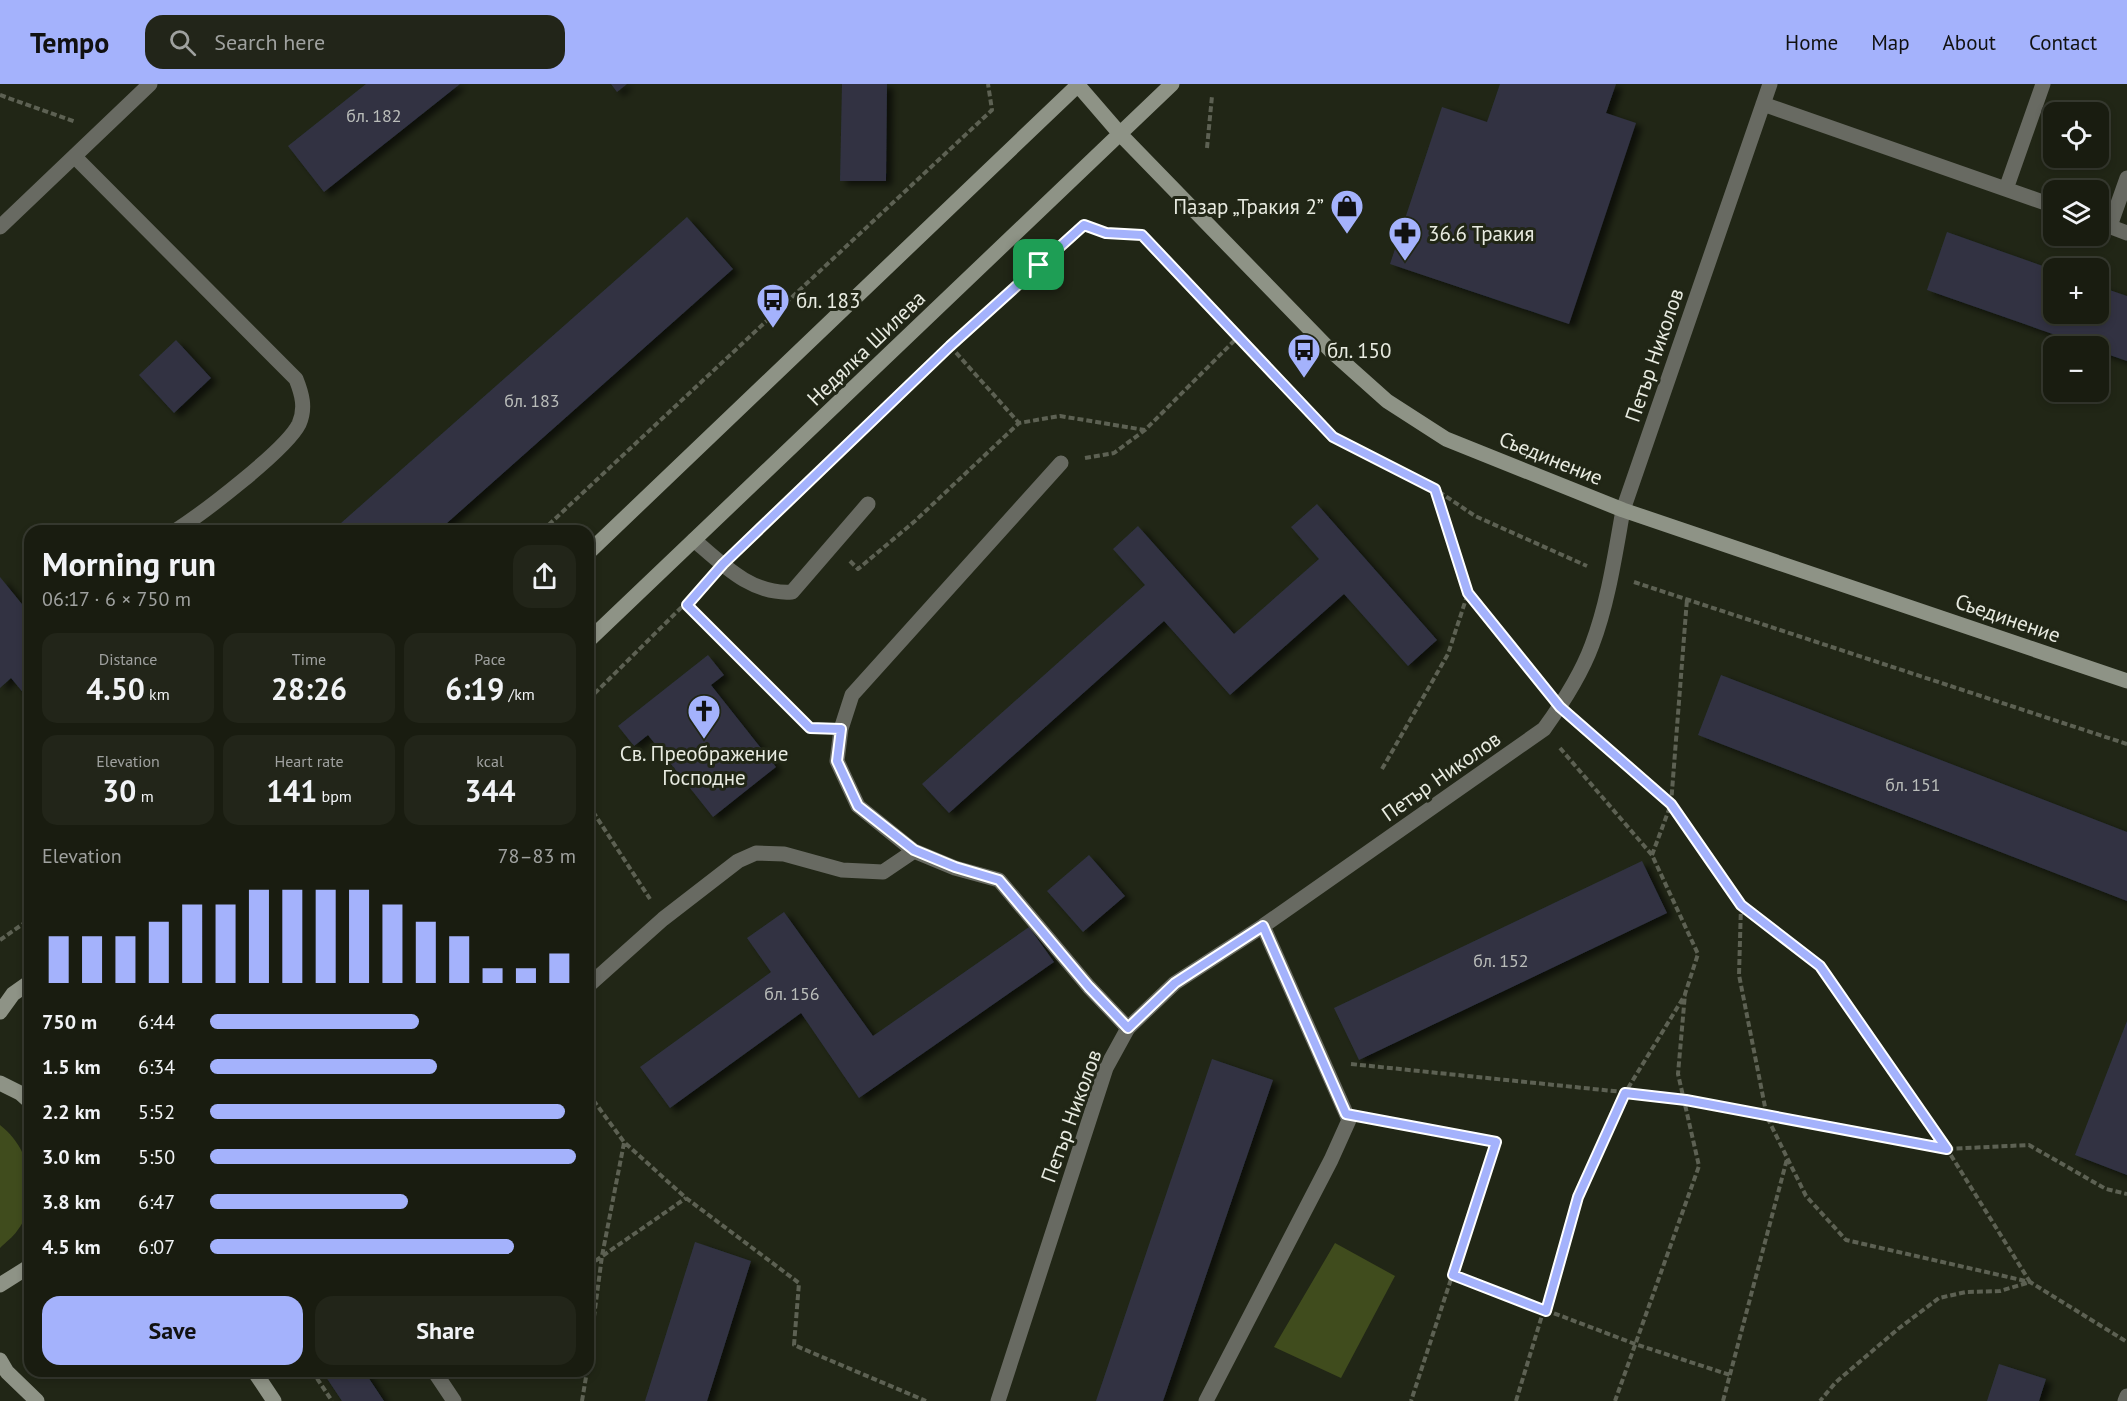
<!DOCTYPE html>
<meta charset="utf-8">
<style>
:root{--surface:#191c10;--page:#222519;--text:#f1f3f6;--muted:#9fa19f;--line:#373a30;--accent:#a4b2fc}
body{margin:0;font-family:"PT Sans",sans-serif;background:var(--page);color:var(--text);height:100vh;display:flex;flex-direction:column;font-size:22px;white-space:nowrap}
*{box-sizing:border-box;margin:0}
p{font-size:20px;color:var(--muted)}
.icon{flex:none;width:33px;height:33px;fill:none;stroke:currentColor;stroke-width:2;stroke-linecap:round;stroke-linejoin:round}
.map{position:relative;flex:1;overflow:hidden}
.sheet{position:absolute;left:24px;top:441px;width:570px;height:852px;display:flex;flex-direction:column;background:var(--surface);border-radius:18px;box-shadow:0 3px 9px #0003,0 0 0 2px var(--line)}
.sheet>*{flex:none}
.tools{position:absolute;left:2043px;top:18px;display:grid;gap:12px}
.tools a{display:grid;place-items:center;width:66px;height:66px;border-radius:12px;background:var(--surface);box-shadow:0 3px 9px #0003,0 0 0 2px var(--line);font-size:30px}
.pin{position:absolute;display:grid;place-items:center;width:51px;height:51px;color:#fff;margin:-26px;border-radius:12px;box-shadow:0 3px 9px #0006}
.round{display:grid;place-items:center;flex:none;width:63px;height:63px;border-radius:18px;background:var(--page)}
.headline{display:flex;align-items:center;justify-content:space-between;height:102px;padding:0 18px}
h1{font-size:33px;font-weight:700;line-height:45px}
.stats{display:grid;grid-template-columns:repeat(3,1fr);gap:9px;height:102px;padding:6px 18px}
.stats div{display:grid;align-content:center;border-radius:15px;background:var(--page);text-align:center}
.stats b{font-size:30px;font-weight:700}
.stats small{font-size:16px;font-weight:400}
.stats p{font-size:16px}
.chart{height:168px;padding:12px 18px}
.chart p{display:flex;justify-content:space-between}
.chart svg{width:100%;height:108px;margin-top:6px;stroke:var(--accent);stroke-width:6}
.action{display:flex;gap:12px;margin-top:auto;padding:12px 18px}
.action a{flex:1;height:69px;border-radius:18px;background:var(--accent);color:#111;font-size:24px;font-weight:700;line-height:69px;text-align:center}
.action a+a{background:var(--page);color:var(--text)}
ul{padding:0 18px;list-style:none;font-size:20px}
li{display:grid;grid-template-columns:96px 72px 1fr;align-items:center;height:45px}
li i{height:15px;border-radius:8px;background:var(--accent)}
header{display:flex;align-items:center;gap:36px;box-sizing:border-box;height:84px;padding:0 30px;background:var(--accent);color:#111}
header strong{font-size:28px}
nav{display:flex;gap:33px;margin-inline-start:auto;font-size:21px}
.search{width:420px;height:54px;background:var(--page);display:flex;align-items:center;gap:15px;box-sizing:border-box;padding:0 21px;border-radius:18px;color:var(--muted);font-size:22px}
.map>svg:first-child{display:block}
.green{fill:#404c1d}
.building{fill:#303343;filter:url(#shadow)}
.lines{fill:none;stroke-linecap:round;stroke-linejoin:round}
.path{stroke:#5d6153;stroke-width:4;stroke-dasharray:6 3;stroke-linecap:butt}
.lane{stroke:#686a62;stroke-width:15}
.street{stroke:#686a62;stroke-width:15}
.secondary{stroke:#8e9386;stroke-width:15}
.route-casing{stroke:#fff;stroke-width:12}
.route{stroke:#a4b2fc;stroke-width:8}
.labels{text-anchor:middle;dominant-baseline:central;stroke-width:6;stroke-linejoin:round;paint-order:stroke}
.number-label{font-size:18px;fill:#babdba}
.poi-label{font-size:21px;fill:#e8ebe1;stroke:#212616;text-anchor:start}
.street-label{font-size:21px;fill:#e8ebe1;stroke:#212616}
</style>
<header>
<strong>Tempo</strong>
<div class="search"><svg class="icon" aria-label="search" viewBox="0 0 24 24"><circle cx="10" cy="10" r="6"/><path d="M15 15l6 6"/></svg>Search here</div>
<nav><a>Home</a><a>Map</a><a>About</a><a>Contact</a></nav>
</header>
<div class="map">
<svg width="2127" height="1317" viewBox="0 0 2127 1317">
<defs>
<filter id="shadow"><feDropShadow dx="6" dy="4" stdDeviation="3" flood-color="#0009"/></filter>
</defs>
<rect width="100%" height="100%" fill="#212616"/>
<!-- green -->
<path class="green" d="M0,1041C31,1065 43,1114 17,1147C13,1153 6,1158 0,1164Z
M1335,1159L1395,1192L1341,1294L1274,1263Z"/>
<!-- building -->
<path class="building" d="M366,0H460L324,108L288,62Z
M611,0H627L617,8Z
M842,0H887L886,97H840Z
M1500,0H1616L1606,29L1636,39L1569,240L1390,180L1442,23L1487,38Z
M687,133L733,185L438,447H332Z
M1947,148L2054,186V230H2098V202L2127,212V277L2098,267V262H2087L1927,206Z
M176,256L211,294L174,329L139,291Z
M1317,420L1437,556L1408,582L1344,510L1230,611L1164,537L949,729L922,700L1145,501L1113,465L1138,442L1234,550L1319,475L1291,443Z
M0,493L30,530V617L11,594L0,604Z
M708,571L724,591L711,601L776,683L713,733L648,651L634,662L618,642Z
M1721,591L2127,748V817L1698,651Z
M1089,771L1125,812L1083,848L1047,807Z
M1642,777L1667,829L1359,976L1334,924Z
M784,828L873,952L1029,843L1054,878L859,1014L801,929L670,1024L640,983L771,888L747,854Z
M2127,937V1091L2075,1071Z
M1212,975L1273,996L1163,1317H1096Z
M695,1158L751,1177L707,1317H645Z
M1999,1280L2046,1295L2039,1317H1987Z
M322,1287H364L384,1317H342Z"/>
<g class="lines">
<!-- path -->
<path class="path" d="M0,11L76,38
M1207,64L1212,12
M950,262L1019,339
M1085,374L1114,369L1145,346L1237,254
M542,447L992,26L988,0
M741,463L950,262L1084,141L1106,149L1142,151L1333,353L1435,405L1475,432L1587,482
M850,477L858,485L915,437L1019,339L1060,332L1145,346
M1634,498L2127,660
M1468,509L1544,603
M687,521L810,644H818
M588,616L707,498
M1578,639L1671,720L1741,821L1820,882L1947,1065L2030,1198L2000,1207L1966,1208L1939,1214L1898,1245L1836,1298L1820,1317
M1560,664L1652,771L1698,870L1685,910L1678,990L1699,1082L1615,1317
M1382,685L1448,570L1468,509L1435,406
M588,720L650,815
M1652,771L1671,720L1687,515
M1741,821L1739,891L1767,1033L1806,1112L1846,1156L2030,1198L2127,1258
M0,856L30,835
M1351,980L1652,1011L1947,1065L2029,1061L2106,1105L2127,1110
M588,1009L624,1058L686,1114L799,1199L794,1261L926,1317
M1373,1035L1496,1058L1411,1317
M588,1182L686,1114
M1453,1191L1635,1260L1730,1291
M588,1278L602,1172L624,1059
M312,1287L332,1317
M582,1317L587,1287
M1516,1317L1578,1113L1625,1009L1685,911
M1723,1317L1787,1075"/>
<!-- lane -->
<path class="lane" d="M2110,142L2127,94
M1061,379L852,611L841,645L837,677L858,722L914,767L955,784L999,796L1089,903L1128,944
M694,456C723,481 752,511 792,508L868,420
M588,902L663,835L738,777L756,769L784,770L842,786L883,788L914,767
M434,1287L454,1317"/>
<!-- street -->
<path class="street" d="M1763,20L2054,122
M75,73L296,295C302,310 306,324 299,340C286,366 203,429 175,447
M2006,105L2043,0
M2098,138L2127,149
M0,143L150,0
M998,1317L1106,984L1128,944L1175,899L1263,842L1544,645C1562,620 1581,591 1592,561C1608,519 1615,471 1623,426L1770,0
M1206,1317L1331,1076L1349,1036L1263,842
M2125,1317L2127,1312"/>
<!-- secondary -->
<path class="secondary" d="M1077,0L1121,51L1331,267L1387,317L1446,355L1623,426L2127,597
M588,469L1079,0
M588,557L1172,0
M0,928L13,910L30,898
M0,999L20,1009L30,1018
M0,1201L30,1182
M0,1276L7,1288L37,1317
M254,1287L274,1317"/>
</g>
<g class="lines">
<!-- route casing -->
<g class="route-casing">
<path id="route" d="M1084,141L1106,149L1142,151L1333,353L1435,405L1468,509L1560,623L1671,720L1741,821L1820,882L1947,1065L1686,1016L1625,1009L1578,1113L1546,1227L1453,1191L1496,1058L1346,1030L1263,842L1175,899L1128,944L1089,903L999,796L955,783L914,766L858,722L837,677L841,645L810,644L687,521L723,480L950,262Z"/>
</g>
<!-- route -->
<use href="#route" class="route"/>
</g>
<!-- icons -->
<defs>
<g id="shop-pin" transform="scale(1.725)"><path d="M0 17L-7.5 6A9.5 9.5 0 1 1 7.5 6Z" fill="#a4b2fc" stroke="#212616"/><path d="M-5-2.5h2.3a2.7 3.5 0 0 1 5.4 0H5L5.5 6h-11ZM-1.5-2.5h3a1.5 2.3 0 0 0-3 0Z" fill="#111"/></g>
<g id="pharmacy-pin" transform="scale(1.725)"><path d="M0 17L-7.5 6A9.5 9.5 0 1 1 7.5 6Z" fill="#a4b2fc" stroke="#212616"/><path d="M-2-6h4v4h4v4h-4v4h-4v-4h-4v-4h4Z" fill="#111"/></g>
<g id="bus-pin" transform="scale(1.725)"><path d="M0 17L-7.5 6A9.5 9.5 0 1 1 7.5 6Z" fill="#a4b2fc" stroke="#212616"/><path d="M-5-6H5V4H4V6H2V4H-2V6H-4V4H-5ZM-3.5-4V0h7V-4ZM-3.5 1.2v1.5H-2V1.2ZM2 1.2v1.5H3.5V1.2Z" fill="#111"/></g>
<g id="church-pin" transform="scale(1.725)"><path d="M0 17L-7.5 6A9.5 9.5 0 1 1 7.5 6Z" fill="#a4b2fc" stroke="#212616"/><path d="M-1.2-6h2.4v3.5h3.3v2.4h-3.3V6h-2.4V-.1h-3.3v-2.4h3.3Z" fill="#111"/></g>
</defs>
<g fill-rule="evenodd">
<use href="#shop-pin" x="1347" y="122"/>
<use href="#pharmacy-pin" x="1405" y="149"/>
<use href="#bus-pin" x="773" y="216"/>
<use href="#bus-pin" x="1304" y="266"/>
<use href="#church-pin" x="704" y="627"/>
</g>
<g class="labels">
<!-- number labels -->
<g class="number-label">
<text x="374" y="31">бл. 182</text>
<text x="532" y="316">бл. 183</text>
<text x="1913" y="700">бл. 151</text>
<text x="1501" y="876">бл. 152</text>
<text x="792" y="909">бл. 156</text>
</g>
<!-- poi labels -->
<g class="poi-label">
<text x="1324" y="122" text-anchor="end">Пазар „Тракия 2”</text>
<text x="1428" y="149">36.6 Тракия</text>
<text x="796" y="216">бл. 183</text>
<text x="1327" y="266">бл. 150</text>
<text x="704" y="669" text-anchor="middle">Св. Преображение<tspan x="704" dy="24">Господне</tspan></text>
</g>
<!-- street labels -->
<g class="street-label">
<text transform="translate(866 264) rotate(-44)">Недялка Шилева</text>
<text transform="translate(1654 271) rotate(-71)">Петър Николов</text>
<text transform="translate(1551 374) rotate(22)">Съединение</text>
<text transform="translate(2008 534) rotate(19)">Съединение</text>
<text transform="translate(1441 692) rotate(-35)">Петър Николов</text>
<text transform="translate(1071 1032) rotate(-70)">Петър Николов</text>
</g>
</g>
</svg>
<div class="tools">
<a><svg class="icon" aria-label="locate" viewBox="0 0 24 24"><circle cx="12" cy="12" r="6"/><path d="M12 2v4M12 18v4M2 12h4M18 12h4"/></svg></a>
<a><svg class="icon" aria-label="layers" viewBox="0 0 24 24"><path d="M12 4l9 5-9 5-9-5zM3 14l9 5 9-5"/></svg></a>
<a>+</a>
<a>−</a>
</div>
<div class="pin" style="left:1039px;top:181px;background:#1e9e55"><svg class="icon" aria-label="arrive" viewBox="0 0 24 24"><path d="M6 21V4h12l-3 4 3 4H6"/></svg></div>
<section class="sheet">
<div class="headline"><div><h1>Morning run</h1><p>06:17 · 6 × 750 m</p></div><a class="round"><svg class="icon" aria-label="share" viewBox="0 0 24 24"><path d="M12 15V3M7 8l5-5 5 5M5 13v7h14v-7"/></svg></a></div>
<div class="stats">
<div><p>Distance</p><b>4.50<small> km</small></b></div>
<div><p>Time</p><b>28:26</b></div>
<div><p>Pace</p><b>6:19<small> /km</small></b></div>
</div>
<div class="stats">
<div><p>Elevation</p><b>30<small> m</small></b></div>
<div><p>Heart rate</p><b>141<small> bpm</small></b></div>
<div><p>kcal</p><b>344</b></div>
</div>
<div class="chart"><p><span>Elevation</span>78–83 m</p>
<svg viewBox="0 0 160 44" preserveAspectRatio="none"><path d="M5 44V25M15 44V25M25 44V25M35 44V19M45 44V12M55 44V12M65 44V6M75 44V6M85 44V6M95 44V6M105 44V12M115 44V19M125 44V25M135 44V38M145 44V38M155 44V32"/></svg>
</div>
<ul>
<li><b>750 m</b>6:44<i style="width:57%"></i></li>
<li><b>1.5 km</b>6:34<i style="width:62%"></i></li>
<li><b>2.2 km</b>5:52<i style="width:97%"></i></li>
<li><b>3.0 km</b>5:50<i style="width:100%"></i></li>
<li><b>3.8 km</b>6:47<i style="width:54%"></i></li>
<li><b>4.5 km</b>6:07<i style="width:83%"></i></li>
</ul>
<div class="action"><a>Save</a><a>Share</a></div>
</section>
</div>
